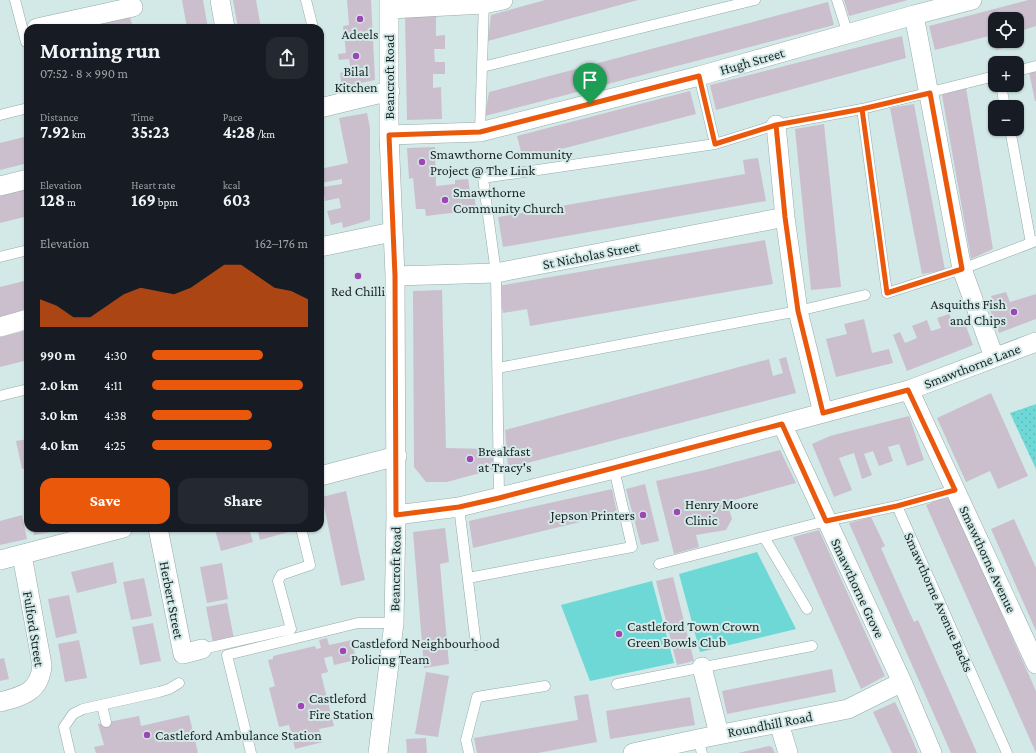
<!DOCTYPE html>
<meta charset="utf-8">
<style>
:root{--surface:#171b24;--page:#242831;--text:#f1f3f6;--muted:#9ea1a6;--accent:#ea580c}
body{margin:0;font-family:"Crimson Pro",serif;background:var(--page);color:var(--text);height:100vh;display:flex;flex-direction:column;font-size:15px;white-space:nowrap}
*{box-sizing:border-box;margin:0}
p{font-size:13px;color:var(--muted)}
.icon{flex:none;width:22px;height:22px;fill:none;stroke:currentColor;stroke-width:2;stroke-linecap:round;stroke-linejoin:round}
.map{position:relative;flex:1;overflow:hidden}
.panel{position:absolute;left:24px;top:24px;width:300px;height:508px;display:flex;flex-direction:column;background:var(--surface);border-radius:12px;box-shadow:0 1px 3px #0004}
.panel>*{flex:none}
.controls{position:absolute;left:988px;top:12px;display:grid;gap:8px}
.controls a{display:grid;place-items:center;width:36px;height:36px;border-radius:8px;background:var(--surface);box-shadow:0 1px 3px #0004;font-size:20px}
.pin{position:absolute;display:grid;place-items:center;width:34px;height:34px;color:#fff;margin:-41px -17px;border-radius:50% 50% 50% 0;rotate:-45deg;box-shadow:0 0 4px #0007}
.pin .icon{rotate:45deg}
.round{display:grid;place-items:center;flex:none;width:42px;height:42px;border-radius:12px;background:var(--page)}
.headline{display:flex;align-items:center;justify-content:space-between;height:68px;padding:0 16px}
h1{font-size:22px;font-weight:700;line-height:30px}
.figures{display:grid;grid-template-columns:repeat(3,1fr);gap:6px;height:68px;padding:4px 16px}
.figures div{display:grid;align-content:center}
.figures b{font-size:17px;font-weight:700}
.figures small{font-size:11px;font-weight:400}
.figures p{font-size:11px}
.chart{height:112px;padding:8px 16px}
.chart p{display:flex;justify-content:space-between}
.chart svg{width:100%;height:72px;margin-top:4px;fill:var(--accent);opacity:.7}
.cta{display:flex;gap:8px;margin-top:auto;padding:8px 16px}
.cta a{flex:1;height:46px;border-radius:12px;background:var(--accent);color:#fff;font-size:16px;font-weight:700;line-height:46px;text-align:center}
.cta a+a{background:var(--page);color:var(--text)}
ul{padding:0 16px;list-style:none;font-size:13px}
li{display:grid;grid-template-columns:64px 48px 1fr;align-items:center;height:30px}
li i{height:10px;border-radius:5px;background:var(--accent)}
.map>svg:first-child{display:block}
.grass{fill:#6dd8d6}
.park{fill:url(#park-dots)}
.building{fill:#cbbfce}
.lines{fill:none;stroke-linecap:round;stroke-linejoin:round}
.lane-casing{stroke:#95aaa9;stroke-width:11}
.street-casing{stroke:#95aaa9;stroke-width:20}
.lane{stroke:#fff;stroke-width:10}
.street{stroke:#fff;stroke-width:19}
.route-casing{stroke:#fff;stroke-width:8}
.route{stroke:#ea580c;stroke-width:5}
.poi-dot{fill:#9e47b3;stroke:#d2e9e8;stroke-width:1.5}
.labels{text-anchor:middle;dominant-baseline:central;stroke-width:4;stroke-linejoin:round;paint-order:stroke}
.poi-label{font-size:14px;fill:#1c2424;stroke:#d2e9e8;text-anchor:start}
.street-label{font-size:14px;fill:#1c2424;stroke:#d2e9e8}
</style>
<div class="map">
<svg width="1036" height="753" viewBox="0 0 1036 753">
<defs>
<pattern id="park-dots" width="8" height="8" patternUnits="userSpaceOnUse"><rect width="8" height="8" fill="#6dd8d6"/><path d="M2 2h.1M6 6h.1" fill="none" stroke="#5eb9b8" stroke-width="1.8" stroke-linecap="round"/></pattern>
</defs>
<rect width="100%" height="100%" fill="#d2e9e8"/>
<!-- grass -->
<path class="grass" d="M757,552L796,629L700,652L679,574Z
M652,581L674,663L590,681L561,605Z"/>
<!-- park -->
<path class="park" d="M1036,404V469L1010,413Z"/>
<!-- building -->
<path class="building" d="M182,0H203L208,28H187Z
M233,0H256L261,28H238Z
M347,0H371L375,80L342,87L340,73L351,71L349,59L339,60L338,54L346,53L343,26L349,25Z
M545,0H638L488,41L491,15Z
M844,0H908L849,16Z
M1028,0H1036V26L1017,32V19H995V41H1013L1014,45L996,50L993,35L935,50L929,26Z
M828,2L834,25L485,116L489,92Z
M405,15H436V36L445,35V49H434L435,62H445V74H433V88L441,87L442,119L407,120Z
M119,17L120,20L130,17L133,28H92V27L101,24V21Z
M902,36L906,58L716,110L710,85Z
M1036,70V101H1035L1029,72Z
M966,88L993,249L971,259L942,95Z
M690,91L696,114L523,159L517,136Z
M914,104L945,270L922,274L890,108Z
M367,113L370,128V220L343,228L342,222L331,225L327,211L341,208L339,198L325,201L323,187L342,184V179L321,183L320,169L348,163L339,118Z
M824,124L841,287L811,290L795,129Z
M28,136V163L0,170V143Z
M435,147L436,186L455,184V180L468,179L470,192L474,191L476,210L426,216L425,209H416L413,178L409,179L407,148Z
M758,158L766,201L503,247L498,217L745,174L743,160Z
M28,185V216L0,223V192Z
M765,240L773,284L530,326L527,309L503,313L498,286Z
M28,280V310L0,317V287Z
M442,290L446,448L491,449L495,469L447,482H426L414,467L413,291Z
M1006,292L1010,302L1036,294V319L999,333L990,310L996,307L991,296Z
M949,314L953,322L963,318L973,345L907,371L893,335L900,332L905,343L917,338L912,326L927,320L931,331L941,328L937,318Z
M864,319L872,353L889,349L893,363L836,377L826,339L847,334L844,324Z
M28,330V360L0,367V337Z
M786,357L796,393L508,468L505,430L769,359L773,376L783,373L779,359Z
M991,393L1028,476L998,489L990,471L966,482L937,418Z
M909,416L924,460L907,466L899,444L888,447L893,461L879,466L873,451L864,454L872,475L862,479L854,453L839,458L852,490L834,497L812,444L830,436Z
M28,439V468L22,469L16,441Z
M780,450L796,483L727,502L732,519L726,530L696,535L699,547L674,554L656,481L705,470Z
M645,484L659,541L641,545L626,489Z
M612,489L617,513L473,548L469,521Z
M346,491L365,580L341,586L322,497Z
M949,495L1036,691V753L926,505Z
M22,515L27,539L0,545V521Z
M871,517L885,546L881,548L909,611L914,622L918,620L977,753H951L849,523Z
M1014,519L1036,568V631L991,529Z
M33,528H55L56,531L34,535Z
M224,528H249L253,542L221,551L215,530Z
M257,528H291L292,531L260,540Z
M445,528L449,562L440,564L449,664L424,668L413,532Z
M819,530L885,676L861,689L793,537Z
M113,562L117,583L77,593L71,572Z
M222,563L228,599L207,603L200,567Z
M673,577L694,661L677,665L656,581Z
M144,578L152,616L131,620L123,582Z
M69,595L77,633L56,638L48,599Z
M227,603L234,639L213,643L206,607Z
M153,623L161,661L140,665L132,627Z
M327,638L329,645L352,640L356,660L334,665L332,656L324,658L328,672L321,674L334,726L319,729L323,742L295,749L289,725L279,727L269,688L275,686L268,660L273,659V656L315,646L316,649L321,648L319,640Z
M79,640L87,678L65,682L58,644Z
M4,658L9,679L0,681V659Z
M832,669L836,692L727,714L722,691Z
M426,672L449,676L438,737L415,734Z
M588,694L597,742L538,753H477L474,738L578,720L574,696Z
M690,697L695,725L610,739L606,711Z
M895,702L906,725L918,753H892L873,712Z
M189,715L198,753H96L94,747L104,745L98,724L139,716L141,726Z
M426,738L427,753H407L406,739Z
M769,746L772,747L775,753H738Z"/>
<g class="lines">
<!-- lane casing -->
<g class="lane-casing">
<path id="lane" d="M15,0L26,42
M306,0L313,28
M837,0L848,34
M482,67L755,0
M1017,71L1036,66
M699,76L715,144
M1001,85L1005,107
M862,109L887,293L962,269L1036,241
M0,115L28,108
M1010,129L1031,243
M480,132L484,0
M0,257L28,250
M498,368L798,311L865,295
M0,396L28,389
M955,490L897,506L1007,753
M499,498L496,273L483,178L715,144L776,125L862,109L995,76
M459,507L476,645
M764,537L807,609
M659,564L826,521L897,506
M468,578L632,547L614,469
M202,649L291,629L278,581L281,575L310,565L302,532
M617,684L812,646
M102,705L106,722
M698,739L702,753
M70,753L64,727L73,714L83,709L159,692L169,689L179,683
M251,753L227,655L358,623H394
M469,753L466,740L477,697L545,686"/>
</g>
<!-- street casing -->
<g class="street-casing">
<path id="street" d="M220,0L225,28
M389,9L484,4L503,0
M914,15L962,269L994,357
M37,28L133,7
M320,108L390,91
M776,125L785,217L798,311L823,413
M389,135L480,132L699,76L914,15L972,0
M0,186L28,179
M320,247L392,232
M395,276L496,273L785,217
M0,327L28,319
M909,390L1036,664
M782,424L902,682L932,753
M320,476L397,456
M396,515L459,507L614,469L782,424L909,390L1036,342
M158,528L183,654L202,649
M0,560L123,528
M702,667L719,734
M0,702C23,696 40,692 42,665L22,555
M779,723L788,753
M378,753L394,623L396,515L395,276L389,135V0
M633,753L698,739L848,709L902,682"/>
</g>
<!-- lane -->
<use href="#lane" class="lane"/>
<!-- street -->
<use href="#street" class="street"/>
</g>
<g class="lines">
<!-- route casing -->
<g class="route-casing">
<path id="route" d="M590,104L480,132L389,135L395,276L396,515L459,507L499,498L782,424L826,521L897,506L955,490L908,390L823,413L798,311L785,217L776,125L862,109L887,293L962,269L930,93L862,109L776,125L715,144L699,76L590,104"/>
</g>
<!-- route -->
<use href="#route" class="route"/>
</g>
<!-- markers -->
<g class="poi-dot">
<circle cx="360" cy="19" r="4"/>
<circle cx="356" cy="56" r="4"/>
<circle cx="422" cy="162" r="4"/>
<circle cx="445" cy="200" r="4"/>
<circle cx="358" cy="276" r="4"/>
<circle cx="1014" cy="312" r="4"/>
<circle cx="470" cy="459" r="4"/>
<circle cx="677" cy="512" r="4"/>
<circle cx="643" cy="515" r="4"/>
<circle cx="619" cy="634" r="4"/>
<circle cx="343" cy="651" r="4"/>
<circle cx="301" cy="706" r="4"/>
<circle cx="147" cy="735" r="4"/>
</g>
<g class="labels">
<!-- poi labels -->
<g class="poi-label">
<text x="360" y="34" text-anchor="middle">Adeels</text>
<text x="356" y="71" text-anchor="middle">Bilal<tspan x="356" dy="16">Kitchen</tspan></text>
<text x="430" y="154">Smawthorne Community<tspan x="430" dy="16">Project @ The Link</tspan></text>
<text x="453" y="192">Smawthorne<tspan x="453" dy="16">Community Church</tspan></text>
<text x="358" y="291" text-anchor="middle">Red Chilli</text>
<text x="1006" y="304" text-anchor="end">Asquiths Fish<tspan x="1006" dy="16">and Chips</tspan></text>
<text x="478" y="451">Breakfast<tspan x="478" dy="16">at Tracy's</tspan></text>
<text x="685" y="504">Henry Moore<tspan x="685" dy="16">Clinic</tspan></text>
<text x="635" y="515" text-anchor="end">Jepson Printers</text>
<text x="627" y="626">Castleford Town Crown<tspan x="627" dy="16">Green Bowls Club</tspan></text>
<text x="351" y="643">Castleford Neighbourhood<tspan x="351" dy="16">Policing Team</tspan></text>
<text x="309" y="698">Castleford<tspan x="309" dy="16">Fire Station</tspan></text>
<text x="155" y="735">Castleford Ambulance Station</text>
</g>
<!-- street labels -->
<g class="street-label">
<text transform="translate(752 61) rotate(-16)">Hugh Street</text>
<text transform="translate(389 77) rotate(-90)">Beancroft Road</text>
<text transform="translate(591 255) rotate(-11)">St Nicholas Street</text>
<text transform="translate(972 366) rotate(-21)">Smawthorne Lane</text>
<text transform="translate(988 559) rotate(65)">Smawthorne Avenue</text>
<text transform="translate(395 569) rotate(-89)">Beancroft Road</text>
<text transform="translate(858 588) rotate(65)">Smawthorne Grove</text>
<text transform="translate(172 600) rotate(79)">Herbert Street</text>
<text transform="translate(939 602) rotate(66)">Smawthorne Avenue Backs</text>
<text transform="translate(34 629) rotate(81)">Fulford Street</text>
<text transform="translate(770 724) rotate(-11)">Roundhill Road</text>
</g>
</g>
</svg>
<div class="controls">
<a><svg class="icon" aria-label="locate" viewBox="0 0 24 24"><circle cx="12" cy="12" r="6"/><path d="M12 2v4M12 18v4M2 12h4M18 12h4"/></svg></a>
<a>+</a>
<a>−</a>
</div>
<div class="pin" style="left:590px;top:104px;background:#1e9e55"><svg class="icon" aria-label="arrive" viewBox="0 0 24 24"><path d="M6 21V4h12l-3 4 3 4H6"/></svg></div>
<section class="panel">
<div class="headline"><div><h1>Morning run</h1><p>07:52 · 8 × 990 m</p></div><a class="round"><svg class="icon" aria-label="share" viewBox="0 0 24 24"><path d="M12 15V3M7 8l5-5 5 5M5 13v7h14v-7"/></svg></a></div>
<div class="figures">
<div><p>Distance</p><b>7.92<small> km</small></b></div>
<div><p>Time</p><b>35:23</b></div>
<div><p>Pace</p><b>4:28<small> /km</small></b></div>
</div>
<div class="figures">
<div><p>Elevation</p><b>128<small> m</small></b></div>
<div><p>Heart rate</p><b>169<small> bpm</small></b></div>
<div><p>kcal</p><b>603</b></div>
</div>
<div class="chart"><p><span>Elevation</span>162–176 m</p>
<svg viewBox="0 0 160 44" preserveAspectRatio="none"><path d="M0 44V27L10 31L20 38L30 38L40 31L50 24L60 20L70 22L80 24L90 20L100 13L110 6L120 6L130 13L140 20L150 22L160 27V44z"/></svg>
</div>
<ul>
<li><b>990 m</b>4:30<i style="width:71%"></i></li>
<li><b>2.0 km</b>4:11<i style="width:97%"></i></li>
<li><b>3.0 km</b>4:38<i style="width:64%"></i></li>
<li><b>4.0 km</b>4:25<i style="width:77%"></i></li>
</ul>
<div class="cta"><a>Save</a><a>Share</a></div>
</section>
</div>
